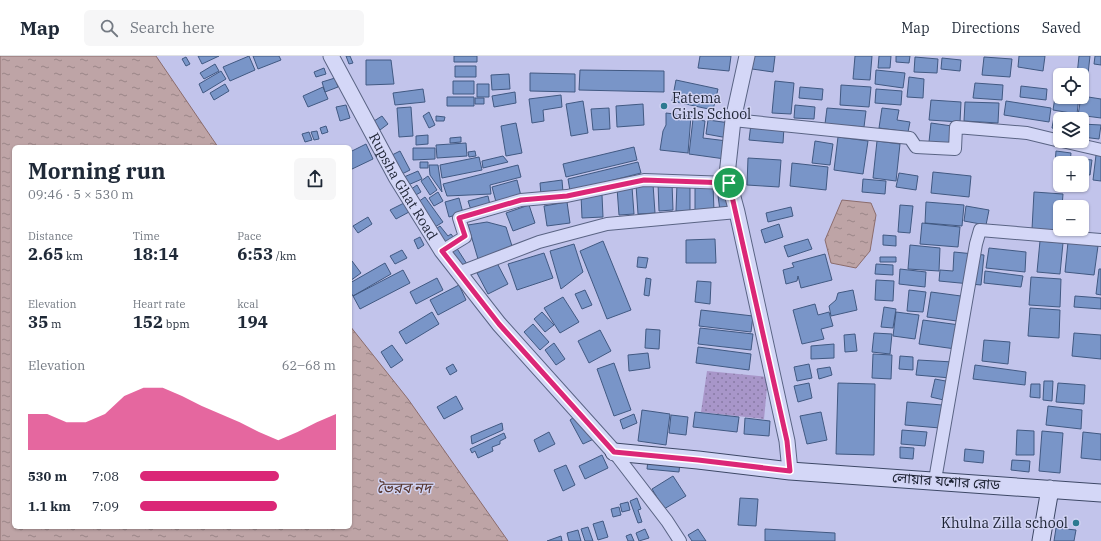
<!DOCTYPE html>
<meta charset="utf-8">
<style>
:root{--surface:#fff;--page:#f6f6f7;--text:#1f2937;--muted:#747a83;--line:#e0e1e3;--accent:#db2777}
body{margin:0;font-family:"IBM Plex Serif","Noto Sans Bengali",serif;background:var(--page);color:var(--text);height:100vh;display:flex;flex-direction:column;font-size:15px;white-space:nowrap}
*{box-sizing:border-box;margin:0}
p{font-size:13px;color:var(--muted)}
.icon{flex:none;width:22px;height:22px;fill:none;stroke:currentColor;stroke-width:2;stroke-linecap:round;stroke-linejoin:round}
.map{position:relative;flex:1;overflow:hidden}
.details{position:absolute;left:12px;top:89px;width:340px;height:384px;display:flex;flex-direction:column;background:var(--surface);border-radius:6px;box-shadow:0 1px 3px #0004}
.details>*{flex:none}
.buttons{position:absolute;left:1053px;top:12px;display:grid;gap:8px}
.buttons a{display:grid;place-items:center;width:36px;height:36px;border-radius:6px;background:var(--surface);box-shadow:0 1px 3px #0004;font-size:20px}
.pin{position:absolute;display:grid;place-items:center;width:34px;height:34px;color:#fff;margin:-17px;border:2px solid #fff;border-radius:50%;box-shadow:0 1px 4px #0007}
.round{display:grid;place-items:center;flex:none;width:42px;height:42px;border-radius:6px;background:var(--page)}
.headline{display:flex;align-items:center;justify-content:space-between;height:68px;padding:0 16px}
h1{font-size:22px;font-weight:800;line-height:30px}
.stats{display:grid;grid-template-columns:repeat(3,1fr);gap:6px;height:68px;padding:4px 16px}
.stats div{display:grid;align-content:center}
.stats b{font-size:17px;font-weight:800}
.stats small{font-size:11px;font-weight:400}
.stats p{font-size:11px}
.chart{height:112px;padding:8px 16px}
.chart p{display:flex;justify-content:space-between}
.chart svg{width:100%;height:72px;margin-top:4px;fill:var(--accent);opacity:.7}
ul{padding:0 16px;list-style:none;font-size:13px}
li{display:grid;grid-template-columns:64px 48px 1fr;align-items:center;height:30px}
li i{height:10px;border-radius:5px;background:var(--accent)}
header{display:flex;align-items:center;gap:24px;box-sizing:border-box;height:56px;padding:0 20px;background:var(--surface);border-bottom:1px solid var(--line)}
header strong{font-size:19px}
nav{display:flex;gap:22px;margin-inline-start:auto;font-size:14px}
.search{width:280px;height:36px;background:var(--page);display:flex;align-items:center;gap:10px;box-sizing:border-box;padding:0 14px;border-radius:6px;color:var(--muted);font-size:15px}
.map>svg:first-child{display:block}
.grass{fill:url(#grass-dots)}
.water{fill:url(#water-ripples);stroke:#8b6c6c}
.building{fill:#7995c8;stroke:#415982}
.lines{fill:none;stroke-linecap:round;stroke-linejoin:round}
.minor-casing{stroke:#5a6484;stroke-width:14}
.tertiary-casing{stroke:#5a6484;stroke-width:17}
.secondary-casing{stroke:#3d4866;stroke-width:19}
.minor{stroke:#d4d7f7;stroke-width:12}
.tertiary{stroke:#d4d7f7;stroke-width:15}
.secondary{stroke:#d4d7f7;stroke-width:17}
.route-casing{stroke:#fff;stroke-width:8}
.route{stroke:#db2777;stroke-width:5}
.poi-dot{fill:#2d7a90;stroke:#d1d3f3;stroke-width:1.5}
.labels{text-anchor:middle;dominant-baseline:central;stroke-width:3;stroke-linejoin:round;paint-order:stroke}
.poi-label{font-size:14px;fill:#1e2435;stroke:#d1d3f3;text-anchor:start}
.street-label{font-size:14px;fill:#1e2435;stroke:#d1d3f3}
.water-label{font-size:15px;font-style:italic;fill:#54342d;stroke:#d1d3f3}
</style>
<header>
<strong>Map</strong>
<div class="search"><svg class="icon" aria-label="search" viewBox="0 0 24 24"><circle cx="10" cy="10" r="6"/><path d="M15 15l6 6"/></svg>Search here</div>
<nav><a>Map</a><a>Directions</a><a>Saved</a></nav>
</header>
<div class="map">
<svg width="1101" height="485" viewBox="0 0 1101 485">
<defs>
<pattern id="grass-dots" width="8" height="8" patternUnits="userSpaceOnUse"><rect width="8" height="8" fill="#a896c9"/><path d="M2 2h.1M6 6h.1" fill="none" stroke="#887aa4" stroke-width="1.8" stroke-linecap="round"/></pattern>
<pattern id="water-ripples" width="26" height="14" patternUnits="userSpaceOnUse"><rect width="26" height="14" fill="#bea4a6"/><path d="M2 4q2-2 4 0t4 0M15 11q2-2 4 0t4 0" fill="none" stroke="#9a8588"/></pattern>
</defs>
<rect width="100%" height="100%" fill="#c2c4eb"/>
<!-- grass -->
<path class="grass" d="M707,315L768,321L764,363L701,356Z"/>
<!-- water -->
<path class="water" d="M0,0H156L218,91H14V471H350V270L408,343L508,485H0Z
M842,144L871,147L876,159L870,195L856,212L831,207L825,184Z"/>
<!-- building -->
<path class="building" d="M198,0H219L202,8Z
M249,0L255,14L230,25L223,11Z
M253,0H279L281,4L258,13Z
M346,0H350L353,7L349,8Z
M454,0H477V6H454Z
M700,0H731L729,15L698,12Z
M747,0H775L773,16L745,12Z
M855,0H872L870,24L853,23Z
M879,0H891L890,12H878Z
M896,0H910L909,7L896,6Z
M1019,0H1045L1043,15L1018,11Z
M1079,0H1090L1087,27L1082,26V19H1077Z
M1095,0H1101V9L1094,8Z
M186,1L190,8L186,10L182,3Z
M915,1L938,3L937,17L914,16Z
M984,1L1012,3L1010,21L982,19Z
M942,2L961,4L960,15L941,13Z
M366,4H391L394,28L366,29Z
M215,8L219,15L204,23L200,17Z
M455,10H476V21H455Z
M324,12L326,18L316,21L314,16Z
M580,14L664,15V36L579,34Z
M876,14L905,17L903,32L875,28Z
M221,15L226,23L203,37L199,28Z
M530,17L575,18V36L530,35Z
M509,18L510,33L492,34L491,19Z
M909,21L924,23L923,42L907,41Z
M335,22L338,31L325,36L322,26Z
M676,24L718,33L713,54L672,45Z
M453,25H474V38H453Z
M775,25L794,27L791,58L772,57Z
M975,27L1003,29L1002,44L973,42Z
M225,28L229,35L214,44L210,37Z
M477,28H489V41H477Z
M841,29L871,31L869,51L840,49Z
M1021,30L1047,33L1046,44L1020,41Z
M323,31L328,43L308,51L303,40Z
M800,31L823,33L822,44L799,42Z
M423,33L425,46L395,49L393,37Z
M876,33L902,35L901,49L875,47Z
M1056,35L1060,36V41H1079L1077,58L1053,54Z
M515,36L516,47L494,51L492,40Z
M561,39L562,51L543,54L544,65L532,67L529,43Z
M1082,40L1101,43V62L1078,59L1081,41Z
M447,41H474V50H447Z
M475,42H484V48H475Z
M931,44L961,46L960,66L929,64Z
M583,45L588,77L571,80L566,48Z
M1006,45L1051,52L1049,66L1004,59Z
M965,46L999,47L998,67L964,65Z
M643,48L644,69L617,71L616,50Z
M346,49L350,62L340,65L336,51Z
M795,49L815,51L814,63L794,62Z
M411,51L413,80L399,81L397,52Z
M609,52L610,73L593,74L591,53Z
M827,52L866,55L864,71L825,68Z
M882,52L899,54L897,64L910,66L908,76L879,72Z
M429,56L435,69L429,72L423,60Z
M666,57L691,60L688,97L660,94L663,75L666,69Z
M382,60L388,68L380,74L374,65Z
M436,60L445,61L444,65H436Z
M1054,61L1063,63H1060V74L1052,72Z
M693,63L705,65L703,82L727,85L725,103L689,98Z
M708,64L730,67L728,82L706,78Z
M516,67L522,97L506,100L501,70Z
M931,67L952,70L950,89L929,86Z
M751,68L784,71L783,87L749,84Z
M1082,68L1101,69L1099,83L1082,81Z
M326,70L328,76L322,78L320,72Z
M317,75L319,83L314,84L311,76Z
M309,76L312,84L305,86L302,78Z
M428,79V88L416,89V80Z
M461,81V86L450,87V82Z
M838,81L868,85L863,118L834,114Z
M815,85L833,88L830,109L812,107Z
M877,85L900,88L896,125L873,122Z
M466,87L467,100L437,102L436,89Z
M366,88L373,103L350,114V96Z
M634,91L637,104L566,121L563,108Z
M413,92H435V103L413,104Z
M400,95L410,114L402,118L392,99Z
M475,95L476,100L469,101L468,96Z
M1056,95L1071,97L1070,107L1055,108Z
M1096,99H1101V125L1093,124Z
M503,100L508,106L483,112L482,105Z
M479,101L482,114L442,122L440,109Z
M748,102L781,104L779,131L747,129Z
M1075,102L1092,104L1090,119L1082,118V107H1075Z
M420,106H428V112H420Z
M638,106L641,117L570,135L568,123Z
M792,107L828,111L826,134L790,130Z
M429,109H438L442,136L430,119Z
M518,109L521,121L490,129L491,138L447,140L443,128Z
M418,115L422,123L408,129L404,121Z
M933,116L971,120L969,141L931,137Z
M899,117L918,120L916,134L896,131Z
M428,120L437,134L430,139L421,125Z
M863,123L886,125L885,138L862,136Z
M517,124L521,140L496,146L492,131Z
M562,124L563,136L541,139L540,127Z
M658,127H672L673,154L659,155Z
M677,127H690V155H676Z
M653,128L655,157L638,158L636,129Z
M417,129L421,136L414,140L410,134Z
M695,129H713L714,155H695Z
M632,131L634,158L619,159L617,132Z
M729,131L731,153L720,155L717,132Z
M438,136L443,145L434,150L429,142Z
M1034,136L1063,138L1062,151H1060V175L1032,173Z
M581,139H602L603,161L582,162Z
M488,140L490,149L471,154L468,145Z
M425,141L443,166L435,171L418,146Z
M459,142L463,157L449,161L445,146Z
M567,146L570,167L547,170L544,150Z
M926,146L964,149L962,170L925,167Z
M404,147L409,156L396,163L390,154Z
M529,149L535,167L513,175L506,157Z
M900,149L913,150L910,177L898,176Z
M966,150L989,154L986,169L964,165Z
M791,151L793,160L768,166L766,157Z
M368,161L372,168L358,177L353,170Z
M1082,163H1083L1082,178L1064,176V173H1082Z
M487,166L506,171L512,190L478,203L468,169Z
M922,167L960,171L958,191L920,188Z
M779,168L783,181L765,187L761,174Z
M440,170L448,180L451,178L454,182L447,188L436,173Z
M883,179L896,180V190L883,189Z
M420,181L424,189L418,193L414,184Z
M715,183L716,207H686V184Z
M808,183L812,193L788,201L784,190Z
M603,185L631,254L607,263L580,195Z
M1040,185L1063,187L1060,218L1037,216Z
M1068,186L1098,190L1094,219L1065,216Z
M574,188L583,216L561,233L550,195Z
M910,189L940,192L939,215L908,213Z
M456,191L467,208L463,211L451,194Z
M989,192L1026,196L1025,216L986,212Z
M402,194L407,202L395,208L390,200Z
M954,196L984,199L981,229L939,225L940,214L953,215Z
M544,197L553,222L517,234L508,208Z
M825,198L832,224L801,232L798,220L797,225L786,228L783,214L794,211L792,207Z
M638,201L648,202L646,212L637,211Z
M880,201H896V206H880Z
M352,205L361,217L350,225V206Z
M385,207L391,218L353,240L350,235V227Z
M497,207L508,228L488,238L477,217Z
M876,208L893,209V219L875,218Z
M900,213L926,216L925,231L899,228Z
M1099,213H1101V239L1096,238Z
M403,214L410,227L360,253L353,240Z
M985,215L1023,220L1021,231L984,227Z
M1031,221L1061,223L1060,251L1029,249Z
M437,222L443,234L416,248L410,236Z
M646,222L651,223L649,240L644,239Z
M876,224L894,225L893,245L875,244Z
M697,225L711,226L710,248L695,246Z
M459,229L466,244L438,259L430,244Z
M585,234L592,249L582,253L575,238Z
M853,234L857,254L831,260L829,250L836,244L838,237Z
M909,234L926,236L923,256L907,255Z
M931,236L961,240L957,265L927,261Z
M1075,240L1101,242V253L1074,251Z
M563,241L579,266L560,277L544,252Z
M815,248L818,259L829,256L833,270L821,273L824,283L802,288L793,254Z
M884,251L896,253L893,272L881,271Z
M1030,252L1060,254L1059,282L1028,280Z
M701,254L753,260L751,276L699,270Z
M432,256L439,268L406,288L399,276Z
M542,256L554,269L545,276L534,263Z
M896,256L919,259L915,283L893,280Z
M923,264L967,270L963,294L919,288Z
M533,268L549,286L540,294L524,276Z
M700,272L753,278L751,294L698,288Z
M646,273L660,274L659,293L645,292Z
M600,274L611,295L589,307L578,285Z
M874,277L892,278L890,298L872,296Z
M1074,277L1101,279V303L1072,300Z
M855,278L857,295L845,296L844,279Z
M984,284L1010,286L1008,308L982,305Z
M554,287L565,303L556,309L545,294Z
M834,288V302L811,303V290Z
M392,289L403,304L391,312L381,296Z
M698,291L751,298L749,314L696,307Z
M648,297L650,312L629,315L628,299Z
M873,298L892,299L891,323L872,322Z
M900,300L913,301V314L899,313Z
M918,304L953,306L951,322L916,319Z
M614,307L631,354L614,360L597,313Z
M453,308L457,315L450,319L446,312Z
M809,308L812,322L797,325L794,311Z
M975,309L1026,316L1025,329L973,323Z
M830,311L832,319L819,323L817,313Z
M935,323L956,327L952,346L931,341Z
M1044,325H1053L1052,345L1043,344Z
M809,327L812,342L798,346L794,330Z
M838,327L875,328L874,399L836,398Z
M1058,327L1085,329L1084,348L1056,346Z
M1031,328H1040V342L1030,341Z
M456,340L463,353L444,363L437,351Z
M907,346L942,349L940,372L905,369Z
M1048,350L1082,354L1081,373L1046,369Z
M642,354L670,358L666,389L638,385Z
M695,356L739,361L737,376L693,371Z
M821,356L827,384L807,388L800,360Z
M634,358L637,367L623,373L620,364Z
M577,359L596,382L583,388L570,364Z
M671,359L688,361L686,379L669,377Z
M745,362L770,365L769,380L744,378Z
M502,367L503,374L472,388L471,380Z
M902,374L927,376L925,390L901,388Z
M1017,374L1034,375V399H1016Z
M1042,375L1063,377L1060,417L1039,415Z
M549,376L555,388L539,396L534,384Z
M1083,376L1101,378V404L1081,402Z
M504,377L506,382L500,385V388L492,391L493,395L478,402L475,395L472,397L470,393Z
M900,391L914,392L913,403L900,402Z
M965,393L984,395L983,407L964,405Z
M602,399L608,412L585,423L579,410Z
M648,404L680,406L679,416L647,413Z
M1012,404L1030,405L1029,416L1011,414Z
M566,409L575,429L563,435L554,414Z
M673,420L686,440L664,453L652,433Z
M637,442L641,453L638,454L642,466L638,467L630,445Z
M740,442L758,443L756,470L738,469Z
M628,446L630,454L622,456L620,448Z
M619,451L621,459L613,461L611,453Z
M603,465L608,481L598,484L593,468Z
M588,471L593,485H585L581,473Z
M1056,472L1076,474L1074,485H1054Z
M645,473L649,482L639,485L636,477Z
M698,473L706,485H692L688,479Z
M765,473L835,477V485H765Z
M578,474L581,485H569L567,477Z
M631,478L634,485H628L626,480Z
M561,480L562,485H547Z"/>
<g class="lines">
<!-- minor casing -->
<g class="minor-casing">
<path id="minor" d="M733,64L910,82L916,91L955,93L956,71L1027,77L1060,85
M1062,85L1101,94
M442,195L465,181L459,162L521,144L567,140L644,124L729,127
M458,217L539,186L607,168L737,156
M614,396L667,465L680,485
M935,424L976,188L980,174L1101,184"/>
</g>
<!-- tertiary casing -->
<g class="tertiary-casing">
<g id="tertiary">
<path id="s1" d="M331,0L396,121L442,195L499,268L614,396"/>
<path d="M747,0L733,64L727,119L737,156L787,385L790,415"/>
</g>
</g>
<!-- secondary casing -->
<g class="secondary-casing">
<path id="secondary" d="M614,396L698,404L790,415L1101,437
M1041,485L1050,433"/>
</g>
<!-- minor -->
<use href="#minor" class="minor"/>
<!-- tertiary -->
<use href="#tertiary" class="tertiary"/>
<!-- secondary -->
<use href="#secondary" class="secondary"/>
</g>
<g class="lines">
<!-- route casing -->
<g class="route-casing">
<path id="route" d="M644,124L729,127L787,385L790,415L698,404L614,396L499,268L442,195L465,180L459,162L521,144L567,140Z"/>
</g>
<!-- route -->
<use href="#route" class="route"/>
</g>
<!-- markers -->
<g class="poi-dot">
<circle cx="664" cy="50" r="4"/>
<circle cx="1076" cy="467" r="4"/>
</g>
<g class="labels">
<!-- poi labels -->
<g class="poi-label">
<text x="672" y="42">Fatema<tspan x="672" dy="16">Girls School</tspan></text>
<text x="1068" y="467" text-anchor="end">Khulna Zilla school</text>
</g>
<!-- street labels -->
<g class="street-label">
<text stroke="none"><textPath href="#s1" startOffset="149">Rupsha Ghat Road</textPath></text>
<text transform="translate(946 425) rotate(4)">লোয়ার যশোর রোড</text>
</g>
<!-- water labels -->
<g class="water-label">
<text x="404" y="431">ভৈরব নদ</text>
</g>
</g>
</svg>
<div class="buttons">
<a><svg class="icon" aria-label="locate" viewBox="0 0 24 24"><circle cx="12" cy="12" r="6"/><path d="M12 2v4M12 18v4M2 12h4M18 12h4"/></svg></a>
<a><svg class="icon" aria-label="layers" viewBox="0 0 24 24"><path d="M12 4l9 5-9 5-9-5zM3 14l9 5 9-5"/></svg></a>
<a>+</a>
<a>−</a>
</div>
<div class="pin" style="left:729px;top:127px;background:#1e9e55"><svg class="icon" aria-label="arrive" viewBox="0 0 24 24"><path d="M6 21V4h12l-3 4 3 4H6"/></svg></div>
<section class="details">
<div class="headline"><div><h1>Morning run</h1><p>09:46 · 5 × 530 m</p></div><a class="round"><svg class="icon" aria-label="share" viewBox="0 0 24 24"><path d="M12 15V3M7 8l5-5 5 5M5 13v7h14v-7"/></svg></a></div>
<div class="stats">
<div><p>Distance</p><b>2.65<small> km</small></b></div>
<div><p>Time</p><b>18:14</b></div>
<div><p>Pace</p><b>6:53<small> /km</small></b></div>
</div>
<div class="stats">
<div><p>Elevation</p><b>35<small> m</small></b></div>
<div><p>Heart rate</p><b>152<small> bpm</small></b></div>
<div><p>kcal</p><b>194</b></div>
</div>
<div class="chart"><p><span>Elevation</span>62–68 m</p>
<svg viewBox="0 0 160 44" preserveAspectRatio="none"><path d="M0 44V22L10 22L20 27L30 27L40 22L50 11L60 6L70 6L80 11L90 17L100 22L110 27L120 33L130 38L140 33L150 27L160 22V44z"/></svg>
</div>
<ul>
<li><b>530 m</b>7:08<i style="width:71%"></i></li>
<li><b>1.1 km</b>7:09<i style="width:70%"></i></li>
</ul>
</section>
</div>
